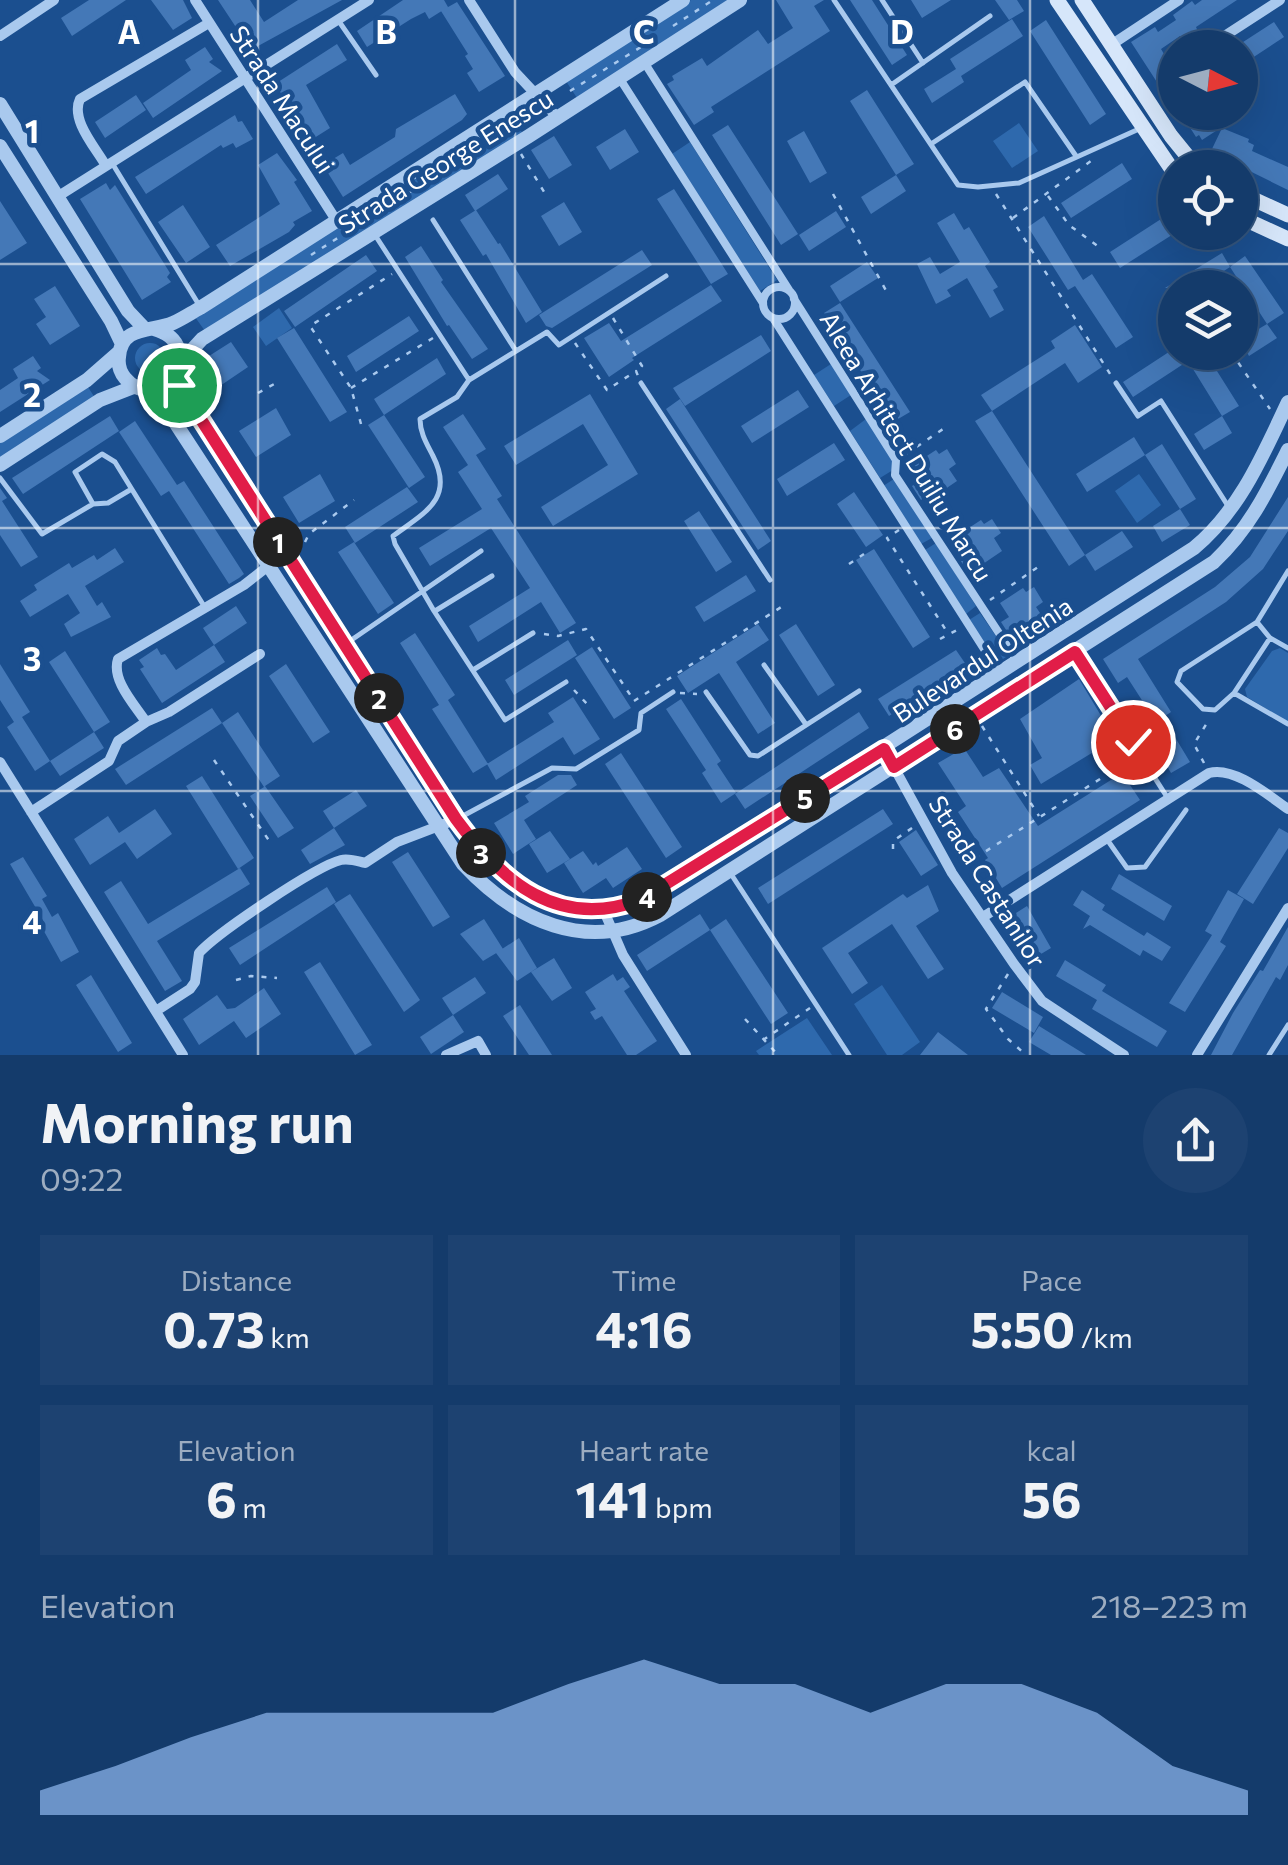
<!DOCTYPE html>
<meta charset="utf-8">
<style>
:root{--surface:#143b6b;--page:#1d4271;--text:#f1f3f6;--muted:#9dadc1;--line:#33557e;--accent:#90b9f0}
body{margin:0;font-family:Commissioner,sans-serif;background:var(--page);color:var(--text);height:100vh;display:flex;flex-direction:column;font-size:38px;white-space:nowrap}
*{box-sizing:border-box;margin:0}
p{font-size:32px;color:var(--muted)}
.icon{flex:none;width:55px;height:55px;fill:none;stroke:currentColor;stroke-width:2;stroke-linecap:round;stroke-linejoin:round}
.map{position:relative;height:1055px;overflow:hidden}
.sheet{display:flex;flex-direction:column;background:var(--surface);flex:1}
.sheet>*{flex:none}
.needle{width:65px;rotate:96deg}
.buttons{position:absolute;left:1158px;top:30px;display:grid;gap:20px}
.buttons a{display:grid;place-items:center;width:100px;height:100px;border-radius:50%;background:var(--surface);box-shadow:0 10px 40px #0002,0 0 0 2px var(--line);font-size:50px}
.pin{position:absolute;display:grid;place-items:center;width:85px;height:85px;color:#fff;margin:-42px;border:5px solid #fff;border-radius:50%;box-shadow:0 2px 10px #0007}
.km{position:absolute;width:50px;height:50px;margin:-25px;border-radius:50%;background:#222;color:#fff;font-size:28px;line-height:50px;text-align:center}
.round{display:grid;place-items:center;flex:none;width:105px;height:105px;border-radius:52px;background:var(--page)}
.head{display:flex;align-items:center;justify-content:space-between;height:170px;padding:0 40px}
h1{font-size:55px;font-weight:700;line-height:75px}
.stats{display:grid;grid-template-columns:repeat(3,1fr);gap:15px;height:170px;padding:10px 40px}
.stats div{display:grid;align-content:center;border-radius:0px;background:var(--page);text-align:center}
.stats b{font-size:50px;font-weight:700}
.stats small{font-size:28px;font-weight:400}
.stats p{font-size:28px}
.chart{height:280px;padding:20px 40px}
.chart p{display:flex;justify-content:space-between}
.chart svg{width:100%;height:180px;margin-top:10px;fill:var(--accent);opacity:.7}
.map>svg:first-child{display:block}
.green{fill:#2e69ad}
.building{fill:#4478b7}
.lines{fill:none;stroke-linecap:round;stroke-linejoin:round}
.path{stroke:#a9c9ee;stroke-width:2.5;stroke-dasharray:5 8;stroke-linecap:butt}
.service{stroke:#a9c9ee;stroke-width:5}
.pedestrian{stroke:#a9c9ee;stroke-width:8}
.minor{stroke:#a9c9ee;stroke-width:10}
.tertiary{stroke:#a9c9ee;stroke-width:14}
.secondary{stroke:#d6e6fa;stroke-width:15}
.route-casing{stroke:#fff;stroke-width:20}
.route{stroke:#e11d48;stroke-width:12}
.grid{fill:none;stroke:#fff;stroke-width:2.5;stroke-opacity:0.55}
.labels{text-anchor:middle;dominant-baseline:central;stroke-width:9;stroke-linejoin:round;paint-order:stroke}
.street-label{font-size:25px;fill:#fff;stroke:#1b4f8f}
.grid-label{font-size:32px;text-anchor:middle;font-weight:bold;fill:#fff;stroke:#1b4f8f;stroke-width:9;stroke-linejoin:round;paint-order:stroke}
</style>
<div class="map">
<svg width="1288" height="1055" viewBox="0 0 1288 1055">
<rect width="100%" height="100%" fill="#1b4f8f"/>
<!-- green -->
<path class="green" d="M691,0H728L577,98L566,81Z
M512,117L523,134L205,331L195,317Z
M1019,123L1038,151L1012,168L993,141Z
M690,142L777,280L760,291L672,154Z
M279,308L292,328L266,346L253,327Z
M135 358a15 15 0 1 1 30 0a15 15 0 1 1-30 0Z
M831,364L851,395L834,406L814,375Z
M86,384L97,401L0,462V440Z
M866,419L893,461V470L880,478L850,431Z
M1139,474L1161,505L1137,523L1115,491Z
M894,479L932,538L921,544L883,486Z
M936,543L976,606L966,614L925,550Z
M980,613L1009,655L997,663L969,620Z
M1280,648L1288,653V722L1247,697L1245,689L1272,651Z
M882,985L920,1042L902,1055H887L854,1004Z
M807,1018L832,1055H759L756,1051Z"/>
<!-- building -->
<path class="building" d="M89,0H126L72,36L61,18Z
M151,0H183L192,18L173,30Z
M218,0H250L264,22L298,0H342L251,50Z
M403,0H444L448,7L429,19L425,12L411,19L367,47L357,31Z
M776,0H824L814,6L830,31L711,107L714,112L694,125L667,84L674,80L672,76L702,58L707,66L758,30L768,44L793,28Z
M850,0H872L907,55L892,65Z
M911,0H951L922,18Z
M995,0H1017L1024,11L1009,20Z
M1202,0H1237L1196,27L1199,34L1184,43L1180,36L1161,49L1175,72V110L1131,42L1155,27L1158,32L1176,20L1173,15L1192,1L1195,5Z
M457,2L505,76L479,92L467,73L473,69L465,56L468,54L441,11Z
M1012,19L1023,36L961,76L964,82L932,103L924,89L956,69L950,59Z
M1046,20L1106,114L1090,125L1030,31Z
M1274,22L1284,37L1240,66V44Z
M337,44L347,60L306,85L330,128L311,140L275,84Z
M205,47L213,59L209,62L222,71L153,118L143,103L191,70L185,60Z
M867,90L914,164L896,175L850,101Z
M455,94L467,114L462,120L343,197L323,165L343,153L350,165L395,137L396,129Z
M136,95L146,110L105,138L95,122Z
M1180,112H1213L1222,127L1202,140L1199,135L1196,137Z
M235,115L238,122L242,121L253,139L236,148L233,143L223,148L221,145L146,194L135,177Z
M728,125L798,234L781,245L712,135Z
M1222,128L1249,139L1248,142L1254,145L1252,151L1288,167V190L1217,155L1219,152L1212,149Z
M625,129L639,152L610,170L596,147Z
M804,131L827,173L810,183L787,141Z
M554,136L572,165L549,179L531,150Z
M277,153L297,180L294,182L312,211L293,222L295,225L289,232L230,266L216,245L280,204L258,165Z
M1122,163L1132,179L1071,218L1061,203Z
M498,174L508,189L475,211L465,195Z
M896,175L906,191L871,214L861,197Z
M106,183L110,190L115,185L170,273L167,277L171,282L142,300L80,199Z
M674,189L728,274L711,284L657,199Z
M0,201L27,243L0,260Z
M564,202L582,232L559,246L541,216Z
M183,205L210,247L186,263L158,222Z
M476,210L498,244L500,243L542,312L526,323L486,254L483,256L460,220Z
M1175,210V233L1120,268L1110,252Z
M836,211L846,227L809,251L799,235Z
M954,213L964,230L969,227L990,262L985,266L998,287L993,290L1004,310L990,318L967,278L947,290L951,296L936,304L917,264L930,257L940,274L960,262L937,223Z
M1044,216L1083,280L1092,274L1133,337L1116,348L1075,286L1068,290L1028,227Z
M421,246L443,280L441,282L488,349L472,359L449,325L447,326L405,257Z
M642,250L652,265L552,328L546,326L539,315Z
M1222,253L1230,267L1198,288H1165Z
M366,255L377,271L295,327L284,311Z
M1245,256L1284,313L1267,324L1230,267Z
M867,262L878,278L840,302L830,286Z
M711,285L722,301L632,358L634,360L609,377L584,338L609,323L621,341Z
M55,286L80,326L50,345L36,324L46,317L34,299Z
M840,303L910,412L893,422L824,313Z
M409,316L419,331L356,372L347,356Z
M1267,324L1277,338L1249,356L1240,340Z
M1075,325L1102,367L1078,383L1065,363L992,411L981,395L1055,348L1051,341Z
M294,328L347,412L330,422L277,338Z
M761,335L771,351L685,406L673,388Z
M231,342L248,367L214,390L198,363Z
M1175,348V352H1182L1188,361L1133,397L1123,382Z
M1202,352H1205L1239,406L1222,416L1188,361Z
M33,356L41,368L37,371L50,380L0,412V390L18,378L13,369Z
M437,358L446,374L384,415L374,399Z
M798,390L809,407L752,443L741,426Z
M590,394L638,474L553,526L541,507L608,465L583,424L516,465L504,446Z
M680,399L771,541L758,550L666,409Z
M276,408L291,435L256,457L239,431Z
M992,411L1085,555L1069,566L975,421Z
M463,414L486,449L476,455L502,496L497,499L576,623L560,633L541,602L478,642L469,626L530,588L491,528L430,566L419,548L482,509L458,472L468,465L443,427Z
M384,415L425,477L409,488L368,425Z
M110,416L119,431L23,494L12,478Z
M1222,416L1232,433L1204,450L1194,434Z
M135,421L177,485L184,481L244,574L239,578L229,584L169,491L161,496L119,432Z
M1134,437L1145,455L1087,492L1076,474Z
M834,443L845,460L787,496L777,479Z
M1162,444L1196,499L1180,509L1145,455Z
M947,449L956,464L949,469L957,481L932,498L929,494L921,500L912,486L922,479L913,465L936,450L939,454Z
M320,474L335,501L299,523L283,497Z
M407,487L418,502L355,543L345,527Z
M0,488L7,498L2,501L38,557L21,567L0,535Z
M854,492L883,535L866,547L837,504Z
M1288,497V531L1263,569L1226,602L1138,659L1171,712L1156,722L1127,677L1118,683L1103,659L1215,587L1250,557Z
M1180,509L1190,525L1162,542L1153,526Z
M699,511L732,562L716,572L684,521Z
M992,519L1001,533L994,538L1002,551L977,568L974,564L966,569L957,555L967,549L958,535L981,520L984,524Z
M1122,531L1133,547L1095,571L1085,555Z
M354,542L394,603L378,614L338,552Z
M115,548L124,562L85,586L97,606L102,602L111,617L71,637L64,624L80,613L68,594L30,617L20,601L37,590L34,585L69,563L72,568L94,555L97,560Z
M874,549L930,637L913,648L856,560Z
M746,575L756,591L704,622L695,607Z
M1034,587L1043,602L1036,607L1044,619L1019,636L1016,632L1010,636L1001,622L1009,617L1000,603L1023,588L1026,592Z
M236,606L247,623L214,645L203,628Z
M758,624L769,640L736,662L775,723L758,734L719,673L688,693L677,676Z
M796,624L835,685L818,696L779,635Z
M415,633L455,695L448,700L488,764L473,773L432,709L439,705L400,643Z
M568,640L577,655L514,695L505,680Z
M214,645L225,662L162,703L140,669L144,667L139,660L157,648L161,655L165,654L176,670Z
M592,647L631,708L614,719L575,658Z
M956,650L967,666L889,716L878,699Z
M65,651L110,722L94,732L49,662Z
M0,664L30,712L22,717L50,761L35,771L7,727L14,722L0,700Z
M286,664L330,732L313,743L269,676Z
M1079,679L1112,734L1097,744L1100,748L1041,784L1030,765L1042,758L1020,719Z
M573,697L600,739L574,755L563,737L496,780L487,764L554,722L548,713Z
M681,699L721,761L717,764L736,793L721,803L702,773L706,770L666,709Z
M212,708L222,723L126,785L115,769Z
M238,712L280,776L265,786L294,828L278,838L250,796L264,787L222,723Z
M859,712L869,728L745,809L735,794Z
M1164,719L1190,762L1171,773L1146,730Z
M94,732L104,748L60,776L50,761Z
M964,748L983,777L999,768L1038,826L1122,773L1140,800L1002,888L985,860L988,858L958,812L966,806L938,763Z
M621,753L682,847L666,858L605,764Z
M558,775H571L577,785L524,820L536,839L513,854L494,823L529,802L525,796Z
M202,776L254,858L238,869L186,786Z
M356,790L367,806L334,828L323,811Z
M155,809L172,834L137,859L125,842L90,865L74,839L108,816L119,833Z
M883,809L893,824L768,904L758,888Z
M334,828L345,845L310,864L301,850Z
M1279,828L1288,833V848L1253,904L1237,894Z
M916,830L938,865L921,876L899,842Z
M550,831L570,859L547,873L529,844Z
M627,847L642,869L613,888L606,878L583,893L564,863L583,851L593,865L596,862L598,866Z
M408,852L450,917L433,927L392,862Z
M23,857L47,896L42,899L52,917L58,913L79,952L61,962L40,924L44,922L10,864Z
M240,868L250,884L157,941L182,981L165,991L104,892L121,881L148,924Z
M1119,874L1172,906L1164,921L1111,889Z
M928,885L939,911L916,926L944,969L928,979L892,924L848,953L868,983L852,994L822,948L903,894L907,898Z
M327,887L336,902L240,965L229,948Z
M1082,890L1105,905L1102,910L1144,936L1147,932L1171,947L1162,961L1143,950L1140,956L1090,925L1083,929L1090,916L1073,905Z
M1228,890L1244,899L1220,942L1226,946L1185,1012L1169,1003L1212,935L1205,931Z
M350,894L420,1000L404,1012L334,904Z
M1027,906L1051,948L1036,957L1011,916Z
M700,914L710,930L647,971L637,955Z
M484,919L503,949L483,961L460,934Z
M726,919L788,1013L771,1024L710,930Z
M1288,927V965L1280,980L1276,977L1232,1055H1211L1233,1013L1260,970L1263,971Z
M519,938L537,968L517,981L496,953Z
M554,958L572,988L552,1001L531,972Z
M1065,960L1106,985L1102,991L1167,1031L1157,1047L1092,1009L1097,1000L1056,976Z
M320,962L372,1045L355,1055L304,972Z
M613,974L617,981L623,977L630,987L624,991L657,1041L636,1055H627L602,1016L595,1020L590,1012L596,1009L585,992Z
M91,975L132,1043L118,1052L76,985Z
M475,977L486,993L453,1015L442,998Z
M264,988L281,1014L246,1038L234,1021L199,1045L183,1019L217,995L227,1009L235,1008Z
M1002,992L1043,1017L1034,1033L992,1008Z
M520,1005L552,1055H529L503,1016Z
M453,1015L464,1032L431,1054L420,1037Z
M1039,1026L1086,1055H1051L1029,1042Z
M938,1032L968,1055H920Z"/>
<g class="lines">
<!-- path -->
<path class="path" d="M673,26L713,0
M570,91L649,42
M521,154L546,195
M833,194L889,296
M996,194L1112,377
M1048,196L1069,225L1099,247
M1013,218L1091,161
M311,255L520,122
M613,318L642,366L637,370
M575,343L607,390L636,371L638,376
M1231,352L1270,409
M351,388L433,338
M258,393L276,383
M361,424L351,388L310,326L392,274
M906,454L946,427
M899,530L887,538L949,635
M305,542L309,534L354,500
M849,564L867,552
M990,600L1038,567
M544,634L558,636L586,629L633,699
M940,639L961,628
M574,690L588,705
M680,693L697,694
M634,701L786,604
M982,726L1039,816
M214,760L272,845
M1204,763L1194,744L1210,718
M893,849V841L915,826
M964,865L1130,760
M1008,974L986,1009L1008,1039L1026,1055
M236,980L251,976L277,978
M745,1019L778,1055
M763,1040L810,1008"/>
<!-- service -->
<path class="service" d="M834,0L958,185L978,187L1019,183L1139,129
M882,0L923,63
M338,20L376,75
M891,85L990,16
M931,144L1025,82L1076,156
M112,163L199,305
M433,220L516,351
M375,235L469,380
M641,383L770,580
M1116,383L1138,416L1161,401L1228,506
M0,478L42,534L93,504L108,503L130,490
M93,504L75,472L102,454L115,462L204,606
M435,611L492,576
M1257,622L1270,638L1288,648
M1270,638L1234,693L1215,710L1203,709L1177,682L1181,671L1257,622L1288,571
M347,643L481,551
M1076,655L1167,797
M764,665L805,723
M473,670L533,633
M566,682L505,720L434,611L395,544L393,536C424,513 455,499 433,456C427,444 420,433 420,419L457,397L469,380L547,332L559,345L666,276
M706,692L750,755L758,756L859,691
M1234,693L1288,724
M461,817L552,768L576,769L639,730L641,713L673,692
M1106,838L1127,868L1145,867L1186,810
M731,874L849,1055
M1269,1055L1288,1025"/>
<!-- pedestrian -->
<path class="pedestrian" d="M644,62L789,290
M620,79L763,303
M763 303a16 16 0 1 1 32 0a16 16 0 1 1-32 0Z
M794,299L896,460L895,475L1018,662
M773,318L1000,674"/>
<!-- minor -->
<path class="minor" d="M195,0L336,220
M469,0L515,72L558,118
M0,36L54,0
M1111,45L1179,0
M1206,48L1280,0
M106,166C96,148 70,120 80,99L209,23
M57,197L369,0
M146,722C135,705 111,680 118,659L244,585L285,553
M884,749L952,873L1014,964L1042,1001L1124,1055
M0,762L183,1055
M31,812L109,761L118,741L146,722L169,712L260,654
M604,911L623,955L686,1055
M983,917L1209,773C1234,766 1268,795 1288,809
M156,1011L190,989L195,982L199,953C217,933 316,866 341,860C349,858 357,861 365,863L397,842L457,819
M446,1055L478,1041L486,1055
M1197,1055L1288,908"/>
<!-- tertiary -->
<path class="tertiary" d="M0,104L128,311L145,329
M0,146L111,321L122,344
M154,329C211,345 159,418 125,378C120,372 118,364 119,357C121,325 152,332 173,323C182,319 191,313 200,308L683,0
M179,364L202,339L529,136L740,0
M174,376L245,492L485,858C540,911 591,925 660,890L1194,548C1240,510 1263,455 1288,402
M150,389L165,407L463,864C516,921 587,954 660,915L1214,562C1249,529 1267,492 1288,450
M0,436L87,380L119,352
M0,465L100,400L136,386"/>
<!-- secondary -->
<path class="secondary" d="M1057,0L1175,174
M1082,0L1171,136L1197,168
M1240,193L1288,215
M1240,217L1288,239"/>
</g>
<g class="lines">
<!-- route casing -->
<g class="route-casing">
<path id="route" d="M179,385L456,819C502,882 558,930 640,900L884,749L894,767L1075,652L1133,742"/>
</g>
<!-- route -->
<use href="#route" class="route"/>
</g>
<!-- grid -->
<path class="grid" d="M258,0V1055M515,0V1055M773,0V1055M1030,0V1055M0,264H1288M0,528H1288M0,791H1288"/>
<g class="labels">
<!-- street labels -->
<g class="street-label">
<text transform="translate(283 99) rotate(57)">Strada Macului</text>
<text transform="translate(445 161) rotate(-32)">Strada George Enescu</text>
<text transform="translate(907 446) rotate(59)">Aleea Arhitect Duiliu Marcu</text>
<text transform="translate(982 659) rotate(-33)">Bulevardul Oltenia</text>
<text transform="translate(988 881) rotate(58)">Strada Castanilor</text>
</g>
</g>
<g class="grid-label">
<text x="129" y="44">A</text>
<text x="386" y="44">B</text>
<text x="644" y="44">C</text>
<text x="902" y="44">D</text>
<text x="32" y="143">1</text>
<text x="32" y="407">2</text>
<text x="32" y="671">3</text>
<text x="32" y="934">4</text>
</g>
</svg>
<div class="buttons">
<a><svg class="needle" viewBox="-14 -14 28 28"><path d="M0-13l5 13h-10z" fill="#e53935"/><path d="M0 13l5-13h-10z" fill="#9dadc1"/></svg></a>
<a><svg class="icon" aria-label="locate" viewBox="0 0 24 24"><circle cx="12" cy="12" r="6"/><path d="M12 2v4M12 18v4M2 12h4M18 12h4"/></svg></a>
<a><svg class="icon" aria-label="layers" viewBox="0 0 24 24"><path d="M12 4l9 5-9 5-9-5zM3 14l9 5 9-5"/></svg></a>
</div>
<div class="pin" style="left:179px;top:385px;background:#1e9e55"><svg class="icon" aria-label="arrive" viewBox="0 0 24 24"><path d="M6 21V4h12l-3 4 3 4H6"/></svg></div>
<div class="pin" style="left:1133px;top:742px;background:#d93025"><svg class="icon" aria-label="check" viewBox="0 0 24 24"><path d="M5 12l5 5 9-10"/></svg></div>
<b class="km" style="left:278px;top:542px">1</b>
<b class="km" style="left:379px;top:698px">2</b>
<b class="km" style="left:481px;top:853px">3</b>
<b class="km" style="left:647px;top:897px">4</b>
<b class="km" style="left:805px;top:798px">5</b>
<b class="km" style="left:955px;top:729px">6</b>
</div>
<section class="sheet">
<div class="head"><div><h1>Morning run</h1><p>09:22</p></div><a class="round"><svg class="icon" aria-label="share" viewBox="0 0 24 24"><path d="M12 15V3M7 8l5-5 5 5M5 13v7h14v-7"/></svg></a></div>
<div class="stats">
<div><p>Distance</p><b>0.73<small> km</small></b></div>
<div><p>Time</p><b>4:16</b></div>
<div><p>Pace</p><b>5:50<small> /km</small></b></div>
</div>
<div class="stats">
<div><p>Elevation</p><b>6<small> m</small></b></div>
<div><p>Heart rate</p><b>141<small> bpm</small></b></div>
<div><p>kcal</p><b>56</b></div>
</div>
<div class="chart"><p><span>Elevation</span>218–223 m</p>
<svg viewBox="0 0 160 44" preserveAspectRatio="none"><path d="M0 44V38L10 32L20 25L30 19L40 19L50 19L60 19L70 12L80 6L90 12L100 12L110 19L120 12L130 12L140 19L150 32L160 38V44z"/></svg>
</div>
</section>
